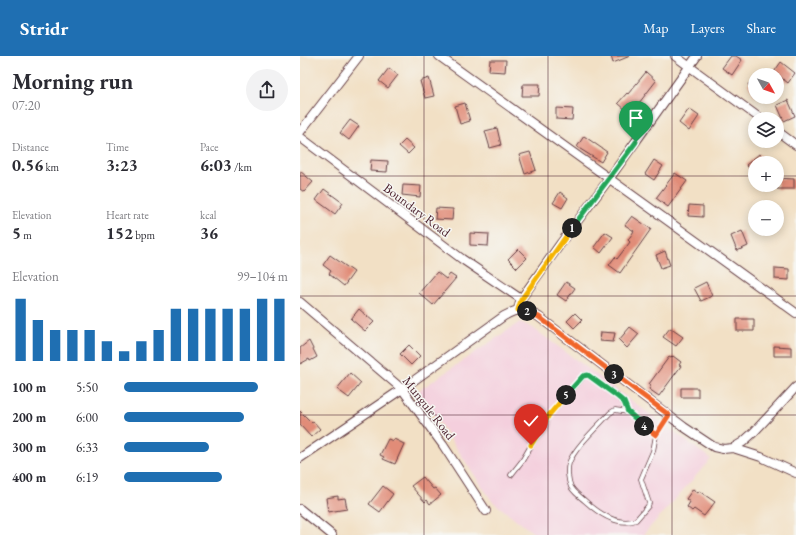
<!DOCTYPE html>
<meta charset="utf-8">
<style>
:root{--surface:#fff;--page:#f2f2f3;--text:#2b2b33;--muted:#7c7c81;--accent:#1f6fb2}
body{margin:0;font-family:"EB Garamond",serif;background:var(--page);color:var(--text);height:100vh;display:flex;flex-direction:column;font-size:15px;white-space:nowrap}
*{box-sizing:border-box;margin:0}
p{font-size:13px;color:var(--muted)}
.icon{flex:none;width:22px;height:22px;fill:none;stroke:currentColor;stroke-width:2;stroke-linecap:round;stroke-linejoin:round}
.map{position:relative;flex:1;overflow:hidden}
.side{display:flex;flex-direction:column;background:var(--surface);width:300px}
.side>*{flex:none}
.needle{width:26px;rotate:130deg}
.tools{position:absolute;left:448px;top:12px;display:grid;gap:8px}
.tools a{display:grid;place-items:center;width:36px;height:36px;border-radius:50%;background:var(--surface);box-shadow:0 2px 10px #0003;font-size:20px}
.pin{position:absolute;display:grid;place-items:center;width:34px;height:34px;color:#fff;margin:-41px -17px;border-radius:50% 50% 50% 0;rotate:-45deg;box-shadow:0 0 4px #0007}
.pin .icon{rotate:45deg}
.km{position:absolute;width:20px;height:20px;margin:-10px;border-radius:50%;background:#222;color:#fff;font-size:11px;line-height:20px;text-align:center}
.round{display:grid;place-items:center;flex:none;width:42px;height:42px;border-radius:21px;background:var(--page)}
.overview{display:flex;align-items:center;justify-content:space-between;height:68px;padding:0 12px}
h1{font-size:22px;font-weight:700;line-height:30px}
.stats{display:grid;grid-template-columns:repeat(3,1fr);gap:6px;height:68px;padding:4px 12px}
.stats div{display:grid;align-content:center}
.stats b{font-size:17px;font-weight:700}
.stats small{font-size:11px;font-weight:400}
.stats p{font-size:11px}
.chart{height:112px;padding:8px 12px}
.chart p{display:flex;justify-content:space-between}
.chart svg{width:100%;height:72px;margin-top:4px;stroke:var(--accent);stroke-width:6}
ul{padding:0 12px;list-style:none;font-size:13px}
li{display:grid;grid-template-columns:64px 48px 1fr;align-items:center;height:30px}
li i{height:10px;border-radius:5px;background:var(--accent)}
header{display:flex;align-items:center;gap:24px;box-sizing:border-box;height:56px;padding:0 20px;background:var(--accent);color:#fff}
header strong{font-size:19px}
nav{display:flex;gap:22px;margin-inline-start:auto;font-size:14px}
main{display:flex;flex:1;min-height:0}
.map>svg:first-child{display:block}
.built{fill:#f4cfdd}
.building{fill:#e18c78}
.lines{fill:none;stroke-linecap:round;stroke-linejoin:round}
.service-casing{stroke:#633c42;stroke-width:5.5}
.minor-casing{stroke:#633c42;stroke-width:10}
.service{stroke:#fff;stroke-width:4}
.minor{stroke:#fff;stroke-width:8}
.split-1-casing{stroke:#fff;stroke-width:8}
.split-2-casing{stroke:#fff;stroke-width:8}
.split-3-casing{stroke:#fff;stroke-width:8}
.split-4-casing{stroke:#fff;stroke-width:8}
.split-5-casing{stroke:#fff;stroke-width:8}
.split-6-casing{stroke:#fff;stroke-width:8}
.split-1{stroke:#22a559;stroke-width:5}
.split-2{stroke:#f5b400;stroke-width:5}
.split-3{stroke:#f0652b;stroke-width:5}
.split-4{stroke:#f0652b;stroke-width:5}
.split-5{stroke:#22a559;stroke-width:5}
.split-6{stroke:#f5b400;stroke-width:5}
.grid{fill:none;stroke:#4a1f2b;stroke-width:1;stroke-opacity:0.55}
.labels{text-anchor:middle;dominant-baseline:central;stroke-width:3;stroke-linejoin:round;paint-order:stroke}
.street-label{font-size:13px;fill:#4a1f2b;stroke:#f6f6f2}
</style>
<header>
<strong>Stridr</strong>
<nav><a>Map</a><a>Layers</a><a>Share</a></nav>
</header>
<main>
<section class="side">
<div class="overview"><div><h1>Morning run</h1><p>07:20</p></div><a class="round"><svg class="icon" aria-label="share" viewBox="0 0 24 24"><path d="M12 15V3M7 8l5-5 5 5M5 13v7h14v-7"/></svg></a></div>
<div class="stats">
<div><p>Distance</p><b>0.56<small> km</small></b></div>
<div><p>Time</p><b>3:23</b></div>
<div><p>Pace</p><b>6:03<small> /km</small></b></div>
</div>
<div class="stats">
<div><p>Elevation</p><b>5<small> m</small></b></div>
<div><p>Heart rate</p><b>152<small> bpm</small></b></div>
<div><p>kcal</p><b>36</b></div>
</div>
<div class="chart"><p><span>Elevation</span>99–104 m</p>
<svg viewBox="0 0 160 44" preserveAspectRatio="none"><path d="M5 44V6M15 44V19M25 44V25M35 44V25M45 44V25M55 44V32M65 44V38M75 44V32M85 44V25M95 44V12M105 44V12M115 44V12M125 44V12M135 44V12M145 44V6M155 44V6"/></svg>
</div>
<ul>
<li><b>100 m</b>5:50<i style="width:82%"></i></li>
<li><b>200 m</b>6:00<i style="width:73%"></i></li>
<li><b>300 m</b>6:33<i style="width:52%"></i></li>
<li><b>400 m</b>6:19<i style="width:60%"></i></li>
</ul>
</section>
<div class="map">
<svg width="496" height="479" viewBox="0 0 496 479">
<rect width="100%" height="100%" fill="#f6f6f2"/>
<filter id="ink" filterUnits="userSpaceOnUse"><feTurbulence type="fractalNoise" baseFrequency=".025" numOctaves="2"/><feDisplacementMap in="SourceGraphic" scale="8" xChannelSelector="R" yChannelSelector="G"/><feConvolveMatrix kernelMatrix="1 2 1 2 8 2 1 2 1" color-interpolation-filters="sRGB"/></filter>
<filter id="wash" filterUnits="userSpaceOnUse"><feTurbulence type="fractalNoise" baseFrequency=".012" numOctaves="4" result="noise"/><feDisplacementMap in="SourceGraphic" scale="16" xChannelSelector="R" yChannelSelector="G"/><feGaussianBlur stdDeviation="0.9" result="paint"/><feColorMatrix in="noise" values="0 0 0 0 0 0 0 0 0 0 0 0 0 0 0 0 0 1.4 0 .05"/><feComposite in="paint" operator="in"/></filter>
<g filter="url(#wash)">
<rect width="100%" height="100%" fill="#f2e0c5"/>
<!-- built -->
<path class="built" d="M220,266L233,272L411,403L343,479H236L192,445L118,335Z"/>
<g id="blocks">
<!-- building -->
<path class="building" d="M311,0H330L313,7Z
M431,0H436L442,4L432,19L422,12Z
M190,4H206L205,16L189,15Z
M481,6L495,17L488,27L474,16Z
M89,12L98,19L88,32L79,25Z
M346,16L356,25L339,47L344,51L335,62L318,47L327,37L328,38Z
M129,22L134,40L125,42L120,25Z
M455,24V40L448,28Z
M223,28H240L239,40H222Z
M488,44L495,60L484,65L477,49Z
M165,47L170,65L160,68L155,50Z
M256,52L273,53L272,64L256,63Z
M389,53L399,60L389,75L379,67Z
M50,64L59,70L49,84L40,77Z
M197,72L201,89L190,92L185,75Z
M284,80L307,96L301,106L277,91Z
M105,84L114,92L108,98L99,90Z
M230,96L236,114L225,118L219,99Z
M459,98L468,107H455V118L446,109Z
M71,104L88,105L87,116L70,115Z
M354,104L363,110L354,124L345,118Z
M0,115L13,126L4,136L0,133Z
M375,117L387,125L368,151L356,142Z
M477,122L494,123V133H477Z
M103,129L121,130L120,141L102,139Z
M24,133L43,147L35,158L16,144Z
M260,136L268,142L262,152L253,147Z
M389,149L403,150V161L388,160Z
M136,152L153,153L152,164L135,163Z
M332,160L351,173L320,217L309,209L315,201L317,203L330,186L328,184L334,175L325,169Z
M442,175L448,190L437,195L431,180Z
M305,176L313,181L301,197L294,191Z
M170,177L189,178L188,190L170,189Z
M218,193L227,202L217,212L208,203Z
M365,195L370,209L361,212L356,199Z
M30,199L54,216L44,230L29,218L31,215L23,209Z
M475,212L489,213V224L475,223Z
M137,216L146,223L150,218L156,222L133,249L119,237Z
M266,226L275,232L266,245L257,239Z
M406,226L412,240L401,245L394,232Z
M59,253L74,266L65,275L51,263Z
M275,257L282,264L274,272L267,265Z
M437,263H454V275H437Z
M330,271L339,278L327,292L319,284Z
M370,272L383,281L376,290L363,281Z
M301,276L315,277L313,286L300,285Z
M9,285L17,301L10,305L9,303L0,308V292Z
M109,289L120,300L111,309L100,298Z
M474,290L491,291V300H474Z
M373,300L381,306L379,309L381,310L359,340L349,333L351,329L349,328L369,301L371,302Z
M50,317L61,327L49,342L37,333Z
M381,332H398V341H381Z
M0,355L12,367L13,365L20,373L11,381L0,369Z
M88,383L93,385L94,383L104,388L95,408L83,403L84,401L80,399Z
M123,421L133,433L135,432L141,439L130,448L127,444L125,446L111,430Z
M83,430L93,438L80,456L69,448Z
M393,433L398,437L399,435L415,446L404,460L394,453L392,455L387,451L390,446L386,443Z
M38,440V443L45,442L47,453L28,456L26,442Z"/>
</g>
</g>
<g filter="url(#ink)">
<use href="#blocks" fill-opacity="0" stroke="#633c42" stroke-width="1"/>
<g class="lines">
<!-- service casing -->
<g class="service-casing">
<path id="service" d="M328,356L315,354L310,357C299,369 275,391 269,407C267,414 268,424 271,431C274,436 279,440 284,444C298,457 317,471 336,464L348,450L349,447L341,423L353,395L356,379L369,359
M211,419L222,405L249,359L285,319H288L318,341L324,347L328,356L356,379"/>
</g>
<!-- minor casing -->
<g class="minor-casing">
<path id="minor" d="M139,0L496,257
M375,0L461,63
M477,75L496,89
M0,76L59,0
M0,81L162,203L221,243
M0,246L102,333L143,389L186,455
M218,254L221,243L261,187L309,123L397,0
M433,392L461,401L496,417
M0,402L102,333L204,260C218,252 225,252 239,261L384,371L414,391L423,393L433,392L443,386L454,376L496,331
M0,453L32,479"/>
</g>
<!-- service -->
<use href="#service" class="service"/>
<!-- minor -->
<use href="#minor" class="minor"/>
</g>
</g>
<g class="lines" filter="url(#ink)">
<!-- split-1 casing -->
<g class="split-1-casing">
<path id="split-1" d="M272,172L336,86"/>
</g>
<!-- split-2 casing -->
<g class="split-2-casing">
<path id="split-2" d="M227,255L218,254L221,244L272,172"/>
</g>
<!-- split-3 casing -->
<g class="split-3-casing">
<path id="split-3" d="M227,255L239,261L314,318"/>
</g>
<!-- split-4 casing -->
<g class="split-4-casing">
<path id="split-4" d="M314,318L369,359L356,379L344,370"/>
</g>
<!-- split-5 casing -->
<g class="split-5-casing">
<path id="split-5" d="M266,339L283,320L288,319L318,341L324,346L328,356L344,370"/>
</g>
<!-- split-6 casing -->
<g class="split-6-casing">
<path id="split-6" d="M231,389L249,359L266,339"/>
</g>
<!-- split-1 -->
<use href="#split-1" class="split-1"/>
<!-- split-2 -->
<use href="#split-2" class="split-2"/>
<!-- split-3 -->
<use href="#split-3" class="split-3"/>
<!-- split-4 -->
<use href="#split-4" class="split-4"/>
<!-- split-5 -->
<use href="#split-5" class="split-5"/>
<!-- split-6 -->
<use href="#split-6" class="split-6"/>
</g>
<!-- grid -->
<path class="grid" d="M124,0V479M248,0V479M372,0V479M0,120H455M477,120H496M0,240H496M0,359H496"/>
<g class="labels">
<!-- street labels -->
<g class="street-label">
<text transform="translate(117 154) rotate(37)">Boundary Road</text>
<text transform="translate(129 352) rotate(52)">Mungule Road</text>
</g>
</g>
</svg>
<div class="tools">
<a><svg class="needle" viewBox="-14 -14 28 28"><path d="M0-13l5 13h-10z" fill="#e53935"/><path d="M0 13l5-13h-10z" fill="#7c7c81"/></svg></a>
<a><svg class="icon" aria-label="layers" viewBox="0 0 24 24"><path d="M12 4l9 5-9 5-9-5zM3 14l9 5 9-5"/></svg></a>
<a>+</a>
<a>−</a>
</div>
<div class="pin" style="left:336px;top:86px;background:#1e9e55"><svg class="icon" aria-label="arrive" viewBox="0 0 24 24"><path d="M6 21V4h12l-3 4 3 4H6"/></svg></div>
<div class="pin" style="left:231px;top:389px;background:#d93025"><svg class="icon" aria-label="check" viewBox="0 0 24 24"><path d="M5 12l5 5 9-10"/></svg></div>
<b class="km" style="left:272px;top:172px">1</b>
<b class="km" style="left:227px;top:255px">2</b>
<b class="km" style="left:314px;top:318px">3</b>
<b class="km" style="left:344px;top:370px">4</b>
<b class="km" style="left:266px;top:339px">5</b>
</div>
</main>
